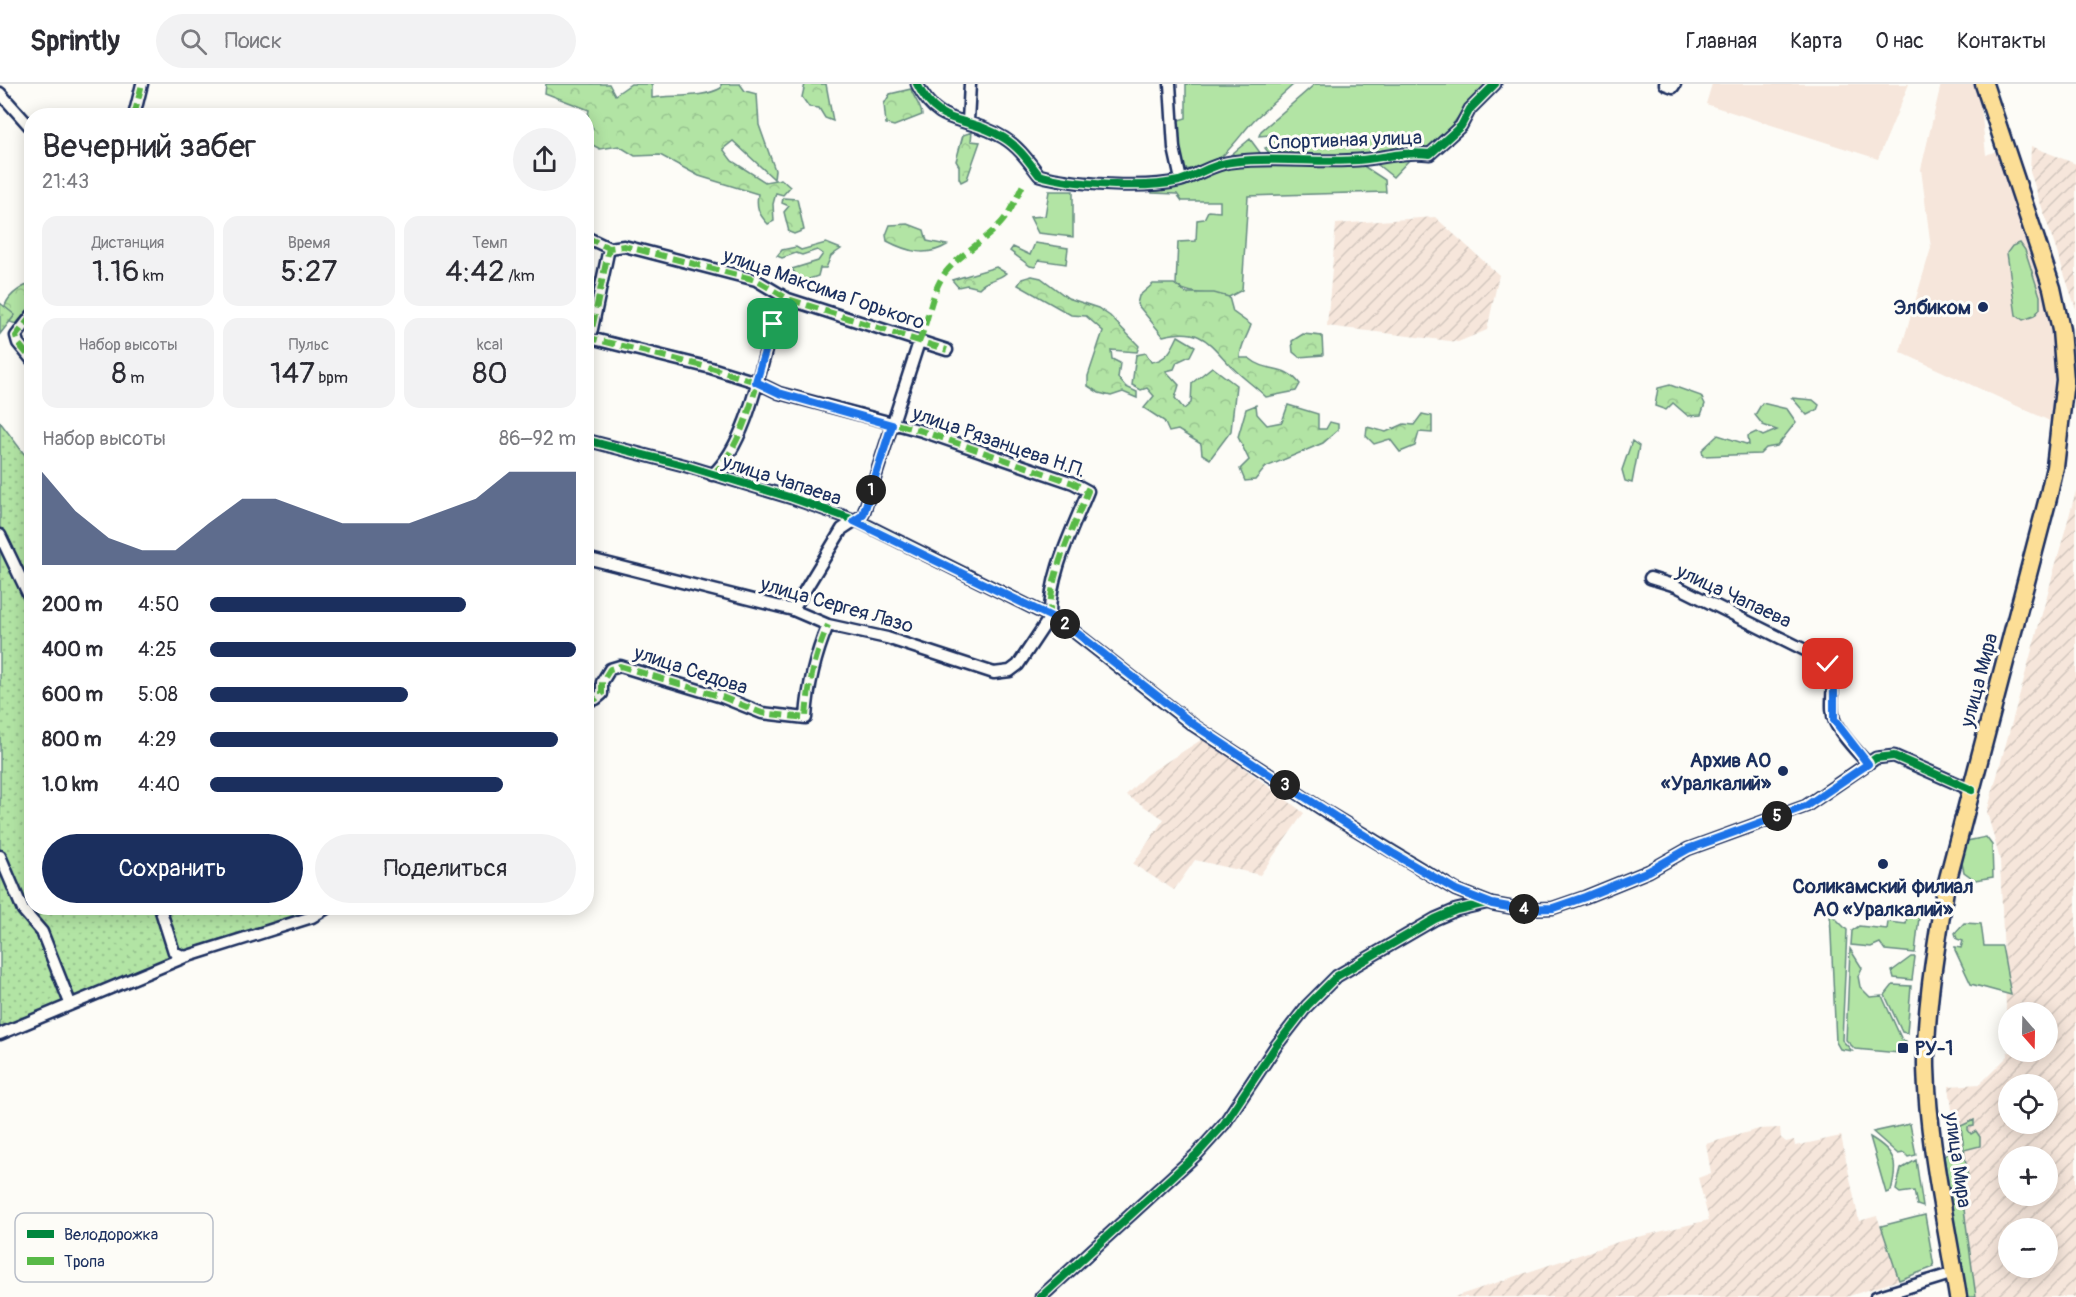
<!DOCTYPE html>
<html lang="ru">
<meta charset="utf-8">
<style>
:root{--surface:#fff;--page:#f2f2f3;--text:#2b2b33;--muted:#7c7c81;--line:#e1e1e2;--accent:#1b2f5e}
body{margin:0;font-family:Pangolin,sans-serif;background:var(--page);color:var(--text);height:100vh;display:flex;flex-direction:column;font-size:22px;white-space:nowrap}
*{box-sizing:border-box;margin:0}
p{font-size:20px;color:var(--muted)}
.icon{flex:none;width:33px;height:33px;fill:none;stroke:currentColor;stroke-width:2;stroke-linecap:round;stroke-linejoin:round}
.map{position:relative;flex:1;overflow:hidden}
.side{position:absolute;left:24px;top:24px;width:570px;height:807px;display:flex;flex-direction:column;background:var(--surface);border-radius:24px;box-shadow:0 3px 15px #0003}
.side>*{flex:none}
.needle{width:39px;rotate:160deg}
.tools{position:absolute;left:1998px;top:918px;display:grid;gap:12px}
.tools a{display:grid;place-items:center;width:60px;height:60px;border-radius:50%;background:var(--surface);box-shadow:0 3px 15px #0003;font-size:30px}
.pin{position:absolute;display:grid;place-items:center;width:51px;height:51px;color:#fff;margin:-26px;border-radius:12px;box-shadow:0 3px 9px #0006}
.km{position:absolute;width:30px;height:30px;margin:-15px;border-radius:50%;background:#222;color:#fff;font-size:16px;line-height:30px;text-align:center}
.round{display:grid;place-items:center;flex:none;width:63px;height:63px;border-radius:32px;background:var(--page)}
.head{display:flex;align-items:center;justify-content:space-between;height:102px;padding:0 18px}
h1{font-size:33px;font-weight:600;line-height:45px}
.figures{display:grid;grid-template-columns:repeat(3,1fr);gap:9px;height:102px;padding:6px 18px}
.figures div{display:grid;align-content:center;border-radius:15px;background:var(--page);text-align:center}
.figures b{font-size:30px;font-weight:600}
.figures small{font-size:16px;font-weight:400}
.figures p{font-size:16px}
.chart{height:168px;padding:12px 18px}
.chart p{display:flex;justify-content:space-between}
.chart svg{width:100%;height:108px;margin-top:6px;fill:var(--accent);opacity:.7}
.cta{display:flex;gap:12px;margin-top:auto;padding:12px 18px}
.cta a{flex:1;height:69px;border-radius:36px;background:var(--accent);color:#fff;font-size:24px;font-weight:600;line-height:69px;text-align:center}
.cta a+a{background:var(--page);color:var(--text)}
ul{padding:0 18px;list-style:none;font-size:20px}
li{display:grid;grid-template-columns:96px 72px 1fr;align-items:center;height:45px}
li i{height:15px;border-radius:8px;background:var(--accent)}
header{display:flex;align-items:center;gap:36px;box-sizing:border-box;height:84px;padding:0 30px;background:var(--surface);border-bottom:2px solid var(--line)}
header strong{font-size:28px}
nav{display:flex;gap:33px;margin-inline-start:auto;font-size:21px}
.search{width:420px;height:54px;background:var(--page);display:flex;align-items:center;gap:15px;box-sizing:border-box;padding:0 21px;border-radius:33px;color:var(--muted);font-size:22px}
.map>svg:first-child{display:block}
.built{fill:#f6e6db}
.industrial{fill:url(#industrial-furrows);fill-rule:evenodd}
.grass{fill:#b2e4a4;stroke:#668a81;stroke-width:1.5}
.forest{fill:url(#forest-crowns);stroke:#668a81;stroke-width:1.5}
.garden{fill:url(#garden-dots);stroke:#668a81;stroke-width:1.5}
.lines{fill:none;stroke-linecap:round;stroke-linejoin:round}
.minor-casing{stroke:#1b2f5e;stroke-width:15}
.trunk-casing{stroke:#1b2f5e;stroke-width:21}
.minor{stroke:#fdfcf7;stroke-width:10}
.trunk{stroke:#fcde96;stroke-width:16}
.quiet{stroke:#58b947;stroke-width:6;stroke-dasharray:12 6;stroke-linecap:butt}
.cycleway-casing{stroke:#fdfcf7;stroke-width:11}
.cycleway{stroke:#00873e;stroke-width:8}
.route-casing{stroke:#fff;stroke-width:12}
.route{stroke:#1a73e8;stroke-width:8}
.poi-dot{fill:#1b2f5e;stroke:#fdfcf7;stroke-width:2}
.labels{text-anchor:middle;dominant-baseline:central;stroke-width:6;stroke-linejoin:round;paint-order:stroke}
.street-label{font-size:20px;fill:#1b2f5e;stroke:#fdfcf7}
.poi-label{font-size:20px;font-weight:bold;fill:#1b2f5e;stroke:#fdfcf7;text-anchor:end}
.key{fill:#fdfcf7;stroke:#b9bec9;stroke-width:1.5}
.key-label{font-size:16px;fill:#1b2f5e}
</style>
<header>
<strong>Sprintly</strong>
<div class="search"><svg class="icon" aria-label="search" viewBox="0 0 24 24"><circle cx="10" cy="10" r="6"/><path d="M15 15l6 6"/></svg>Поиск</div>
<nav><a>Главная</a><a>Карта</a><a>О нас</a><a>Контакты</a></nav>
</header>
<div class="map">
<svg width="2076" height="1213" viewBox="0 0 2076 1213">
<defs>
<pattern id="industrial-furrows" width="10" height="10" patternUnits="userSpaceOnUse" patternTransform="scale(1.5)"><rect width="10" height="10" fill="#f6e6db"/><path d="M-1 1l2-2M0 10L10 0M9 11l2-2" fill="none" stroke="#d2c6be"/></pattern>
<pattern id="forest-crowns" width="20" height="18" patternUnits="userSpaceOnUse" patternTransform="scale(1.5)"><rect width="20" height="18" fill="#b2e4a4"/><path d="M2 6a3 3 0 1 1 6 0M12 15a3 3 0 1 1 6 0" fill="none" stroke="#98c490"/></pattern>
<pattern id="garden-dots" width="8" height="8" patternUnits="userSpaceOnUse" patternTransform="scale(1.5)"><rect width="8" height="8" fill="#b2e4a4"/><path d="M2 2h.1M6 6h.1" fill="none" stroke="#98c490" stroke-width="1.8" stroke-linecap="round"/></pattern>
</defs>
<rect width="100%" height="100%" fill="#fdfcf7"/>
<filter id="ink" filterUnits="userSpaceOnUse"><feTurbulence type="fractalNoise" baseFrequency=".0167" numOctaves="2"/><feDisplacementMap in="SourceGraphic" scale="12" xChannelSelector="R" yChannelSelector="G"/><feConvolveMatrix kernelMatrix="1 2 1 2 8 2 1 2 1" color-interpolation-filters="sRGB"/></filter>
<g filter="url(#ink)">
<!-- built -->
<path class="built" d="M1712,0H1909L1878,75L1706,20Z
M1941,0H1973L1980,14L1986,71L1999,66L2051,214L2055,266L2052,338L1900,268L1931,164L1921,85Z"/>
<!-- industrial -->
<path class="industrial" d="M2031,62L2076,80V225L2030,88Z
M1435,133L1499,191L1487,246L1458,258L1327,242L1336,140Z
M2076,407V1213H1976L1949,1002L1980,1000L2008,972L2000,776L1987,728ZM2008,928H2048V968H2008ZM2008,1000H2048V1040H2008ZM2008,1072H2048V1112H2008ZM2008,1144H2048V1184H2008Z
M1204,654L1304,729L1260,791L1195,776L1174,806L1133,780L1164,735L1126,711L1146,691Z
M1780,1044L1781,1054L1786,1058L1794,1056L1795,1062L1841,1052L1859,1137L1877,1132L1899,1196L1846,1213H1454L1621,1157L1709,1136L1698,1094L1711,1089L1706,1060L1759,1045Z"/>
<!-- grass -->
<path class="grass" d="M1186,0H1294C1281,12 1268,23 1255,35C1236,54 1216,94 1182,84L1175,37L1186,34Z
M1315,0H1486L1487,2L1466,22L1437,62L1425,66L1357,73H1283L1270,70L1265,64L1273,61L1274,54L1270,51L1259,52L1261,47Z
M1250,55L1264,74L1226,75Z
M1413,72L1393,93L1373,77Z
M1359,79L1385,96L1386,108L1248,112L1242,206L1229,213C1211,208 1190,212 1176,201L1178,158L1196,157L1197,136L1204,135L1208,127L1220,128V117H1182L1177,110L1152,109V105L1189,100L1220,84L1227,86L1231,80Z
M1049,107H1073V153L1038,149L1030,133L1045,132Z
M1035,159L1068,164L1066,180L1039,176L1035,183L1030,182L1010,167L1013,163L1030,171Z
M2020,159L2025,166L2040,212V225L2034,232L2023,236L2016,231L2007,169L2012,162Z
M1792,314L1813,316L1819,321L1817,326L1807,331Z
M1762,319L1787,325L1796,338L1777,362L1766,364L1760,370L1703,372L1702,366L1718,351L1749,361L1748,352L1756,348L1763,352L1777,346L1763,341L1755,331Z
M1632,357L1639,362L1632,399L1625,397L1622,386Z
M1986,753L1992,761L1993,793L1975,796L1964,788L1961,775L1967,757Z
M1830,829L1847,846L1842,956L1852,967L1840,965L1836,958Z
M1907,832L1919,833L1915,869L1885,866L1880,859L1871,863L1851,861L1852,847L1859,842L1887,845L1888,838L1906,840Z
M1964,839L1981,840L1984,862H2002L2011,911L1971,900L1955,866V863L1961,864L1963,857L1957,855L1955,849Z
M1850,865L1862,884L1858,892L1860,903L1870,913L1882,912L1902,956L1906,957V960L1900,959L1899,969L1855,965L1846,956Z
M1911,873H1915L1912,896L1894,894L1892,887Z
M1893,901L1911,902L1907,949L1902,948L1885,911Z
M1974,1036V1042L1968,1043V1046L1971,1050L1976,1047L1980,1053V1062L1964,1066L1968,1094L1960,1096L1976,1213H1966L1944,1073L1947,1070L1964,1066L1961,1042Z
M1910,1040L1916,1071L1908,1073L1904,1069L1898,1070L1873,1048Z
M1870,1053C1897,1069 1898,1079 1891,1107L1886,1109Z
M1916,1076L1923,1123L1917,1121L1914,1107L1900,1109L1896,1106L1901,1085Z
M1925,1131L1934,1183L1899,1196L1881,1142Z"/>
<!-- forest -->
<path class="forest" d="M546,0H609L615,11L631,0H652V14C673,11 704,14 721,4V0H740L745,7L757,10L759,41L775,86L774,95L733,57L723,65L732,77L765,98L781,95L790,103L783,111L776,109L773,120L774,137L768,140C758,130 756,122 758,110L699,92L660,71L635,72L619,62L600,65L587,58V48L593,44L587,36L589,26L545,9Z
M805,0H826L833,37L825,34L819,24L809,23L802,13Z
M911,5C914,15 921,21 922,31L894,42L886,40L884,20L890,10Z
M972,48L971,57L980,58L967,95L961,98L959,94V82L956,77L963,51Z
M783,114L797,115L804,146L794,150L789,148L784,128L789,122L782,119Z
M908,140L924,146L927,157L947,161C927,173 908,168 887,157L886,151L890,141Z
M826,159L841,165L831,172L826,184H820L818,192L801,198L792,185L818,177L823,170L817,166L802,171L796,169L782,174L777,172L782,166L796,163L801,166Z
M996,183L1006,189C997,197 987,195 979,204L967,201L958,203L952,196Z
M1032,192L1041,194L1068,214L1098,224L1110,232L1139,262L1137,268L1111,266L1112,275L1120,279L1118,294L1126,303L1137,308V314L1123,308L1111,312L1099,309L1088,302V292L1103,247L1086,232L1071,231L1018,201L1022,195Z
M29,200L31,201V223L16,240L4,236C1,218 13,207 29,200Z
M1153,200H1174L1186,209H1214L1229,213L1233,228L1251,241C1247,254 1240,261 1240,274H1249C1268,290 1284,279 1300,300L1296,307L1266,313C1256,303 1244,295 1234,285C1209,260 1203,242 1163,252L1137,220L1139,212Z
M1303,250L1322,252L1323,271L1299,273L1293,268L1292,257Z
M1178,252L1195,262L1190,272L1177,278L1174,285L1166,287L1179,301L1175,314L1184,325L1191,319L1192,299L1212,283L1236,301L1231,347L1210,375L1202,370L1201,360L1178,346L1169,348L1164,337L1144,324L1154,312L1147,304L1141,306L1132,301L1136,271L1146,269L1151,278C1167,276 1172,265 1178,252Z
M1670,301L1701,312L1705,320L1701,331L1688,332L1673,319L1666,326L1655,322L1658,304Z
M1256,321L1257,330L1267,341L1282,338L1288,321L1318,330V345H1326L1330,338L1338,340V346L1323,359L1266,383L1255,396L1245,397L1240,385L1249,376L1238,353L1246,325Z
M1422,330L1432,332V349L1419,348L1415,362L1400,368L1390,355L1374,360L1366,352L1367,343L1386,348L1404,340L1414,341Z"/>
<!-- garden -->
<path class="garden" d="M0,219L15,231L0,250Z
M0,338L31,379L32,824H317L0,946Z"/>
<g class="lines">
<!-- minor casing -->
<g class="minor-casing">
<path id="minor" d="M917,0C940,46 966,30 1004,54C1019,63 1029,78 1039,91C1074,101 1145,105 1179,97C1197,92 1212,80 1231,78C1273,72 1316,79 1358,76C1385,74 1401,67 1430,70L1461,42L1470,25L1495,0
M1170,0L1174,64L1181,96
M1665,0L1673,3L1675,0
M0,9L32,45
M134,32L142,0
M968,37L970,0
M586,153L609,164L624,162L640,166L756,196L788,215L947,266
M32,231L16,252L18,259L32,276
M586,253L711,284L756,298L779,309L922,347L1073,399L1088,407C1072,447 1049,490 1050,533
M586,259L592,245L609,164
M586,356L683,381L792,414L860,438L1063,539L1193,641L1325,727L1456,806L1492,820L1520,825L1553,824L1585,813L1649,787L1688,765L1806,722L1876,674L1894,672L1972,706
M712,391C747,360 760,285 773,240L780,225L788,215
M0,451L32,518
M586,474L793,526L828,541L887,554L994,589L1010,587L1018,581L1050,533
M1650,494L1676,502L1821,574C1842,592 1826,617 1835,638C1842,653 1857,667 1868,680
M793,526L842,445L863,431L919,258
M586,612L596,615L602,610V598L610,585L620,582L722,613L762,629L806,634C808,601 815,572 828,541
M0,772L23,826L42,848L70,919
M160,824L174,868L185,873
M0,950L185,873L312,833L327,824
M1041,1213L1197,1070L1224,1040L1276,962L1307,922L1337,892L1435,835L1456,826L1486,819
M1876,1213L1954,1189"/>
</g>
<!-- trunk casing -->
<g class="trunk-casing">
<path id="trunk" d="M1958,1213C1946,1138 1928,1059 1926,983C1925,924 1936,864 1945,806L2048,414L2055,383L2065,296L2061,246L2052,204L1984,0"/>
</g>
<!-- minor -->
<use href="#minor" class="minor"/>
<!-- trunk -->
<use href="#trunk" class="trunk"/>
<!-- quiet -->
<path class="quiet" d="M134,32L142,0
M586,153L609,164L624,162L640,166L756,196L788,215L947,266
M32,231L16,252L18,259L32,276
M586,253L711,284L756,298L779,309L922,347L1073,399L1088,407C1072,447 1049,490 1050,533
M919,258C929,235 931,208 945,189C961,169 984,158 1001,139C1011,128 1017,112 1024,99
M586,259L592,245L609,164
M712,391C747,360 760,285 773,240L780,225L788,215
M586,612L596,615L602,610V598L610,585L620,582L722,613L762,629L806,634C808,601 815,572 828,541"/>
<!-- cycleway casing -->
<g class="cycleway-casing">
<path id="cycleway" d="M917,0C940,46 966,30 1004,54C1019,63 1029,78 1039,91C1074,101 1145,105 1179,97C1197,92 1212,80 1231,78C1273,72 1316,79 1358,76C1385,74 1401,67 1430,70L1461,42L1470,25L1495,0
M586,356L683,381L792,414L860,438L1063,539L1193,641L1325,727L1456,806L1492,820L1520,825L1553,824L1585,813L1649,787L1688,765L1806,722L1876,674L1894,672L1972,706
M1041,1213L1197,1070L1224,1040L1276,962L1307,922L1337,892L1435,835L1456,826L1486,819"/>
</g>
<!-- cycleway -->
<use href="#cycleway" class="cycleway"/>
</g>
</g>
<g class="lines" filter="url(#ink)">
<!-- route casing -->
<g class="route-casing">
<path id="route" d="M773,240L756,298L779,309L892,341L863,431L854,437L1064,539L1193,640L1270,691L1394,770L1456,806L1492,820L1520,825L1553,824L1585,813L1649,787L1688,765L1806,722L1868,680L1834,636V602L1828,580"/>
</g>
<!-- route -->
<use href="#route" class="route"/>
</g>
<!-- markers -->
<g class="poi-dot">
<circle cx="1983" cy="223" r="6"/>
<circle cx="1783" cy="687" r="6"/>
<circle cx="1883" cy="780" r="6"/>
<rect x="1897" y="958" width="12" height="12" rx="3"/>
</g>
<g class="labels">
<!-- street labels -->
<g class="street-label">
<text transform="translate(1345 56) rotate(-2)">Спортивная улица</text>
<text transform="translate(824 205) rotate(19)">улица Максима Горького</text>
<text transform="translate(999 358) rotate(19)">улица Рязанцева Н.П.</text>
<text transform="translate(782 396) rotate(18)">улица Чапаева</text>
<text transform="translate(1734 512) rotate(25)">улица Чапаева</text>
<text transform="translate(837 521) rotate(16)">улица Сергея Лазо</text>
<text transform="translate(691 586) rotate(18)">улица Седова</text>
<text transform="translate(1979 596) rotate(-75)">улица Мира</text>
<text transform="translate(1958 1076) rotate(82)">улица Мира</text>
</g>
<!-- poi labels -->
<g class="poi-label">
<text x="1971" y="223">Элбиком</text>
<text x="1771" y="676">Архив АО<tspan x="1771" dy="23">«Уралкалий»</tspan></text>
<text x="1883" y="802" text-anchor="middle">Соликамский филиал<tspan x="1883" dy="23">АО «Уралкалий»</tspan></text>
<text x="1915" y="964" text-anchor="start">РУ-1</text>
</g>
</g>
<!-- legend -->
<rect x="15" y="1129" width="198" height="69" rx="9" class="key"/>
<rect x="27" y="1146" width="27" height="8" fill="#00873e"/>
<rect x="27" y="1173" width="27" height="8" fill="#58b947"/>
<g class="key-label">
<text x="64" y="1156">Велодорожка</text>
<text x="64" y="1183">Тропа</text>
</g>
</svg>
<div class="tools">
<a><svg class="needle" viewBox="-14 -14 28 28"><path d="M0-13l5 13h-10z" fill="#e53935"/><path d="M0 13l5-13h-10z" fill="#7c7c81"/></svg></a>
<a><svg class="icon" aria-label="locate" viewBox="0 0 24 24"><circle cx="12" cy="12" r="6"/><path d="M12 2v4M12 18v4M2 12h4M18 12h4"/></svg></a>
<a>+</a>
<a>−</a>
</div>
<div class="pin" style="left:773px;top:240px;background:#1e9e55"><svg class="icon" aria-label="arrive" viewBox="0 0 24 24"><path d="M6 21V4h12l-3 4 3 4H6"/></svg></div>
<div class="pin" style="left:1828px;top:580px;background:#d93025"><svg class="icon" aria-label="check" viewBox="0 0 24 24"><path d="M5 12l5 5 9-10"/></svg></div>
<b class="km" style="left:871px;top:406px">1</b>
<b class="km" style="left:1065px;top:540px">2</b>
<b class="km" style="left:1285px;top:701px">3</b>
<b class="km" style="left:1524px;top:825px">4</b>
<b class="km" style="left:1777px;top:732px">5</b>
<section class="side">
<div class="head"><div><h1>Вечерний забег</h1><p>21:43</p></div><a class="round"><svg class="icon" aria-label="share" viewBox="0 0 24 24"><path d="M12 15V3M7 8l5-5 5 5M5 13v7h14v-7"/></svg></a></div>
<div class="figures">
<div><p>Дистанция</p><b>1.16<small> km</small></b></div>
<div><p>Время</p><b>5:27</b></div>
<div><p>Темп</p><b>4:42<small> /km</small></b></div>
</div>
<div class="figures">
<div><p>Набор высоты</p><b>8<small> m</small></b></div>
<div><p>Пульс</p><b>147<small> bpm</small></b></div>
<div><p>kcal</p><b>80</b></div>
</div>
<div class="chart"><p><span>Набор высоты</span>86–92 m</p>
<svg viewBox="0 0 160 44" preserveAspectRatio="none"><path d="M0 44V6L10 22L20 33L30 38L40 38L50 27L60 17L70 17L80 22L90 27L100 27L110 27L120 22L130 17L140 6L150 6L160 6V44z"/></svg>
</div>
<ul>
<li><b>200 m</b>4:50<i style="width:70%"></i></li>
<li><b>400 m</b>4:25<i style="width:100%"></i></li>
<li><b>600 m</b>5:08<i style="width:54%"></i></li>
<li><b>800 m</b>4:29<i style="width:95%"></i></li>
<li><b>1.0 km</b>4:40<i style="width:80%"></i></li>
</ul>
<div class="cta"><a>Сохранить</a><a>Поделиться</a></div>
</section>
</div>
